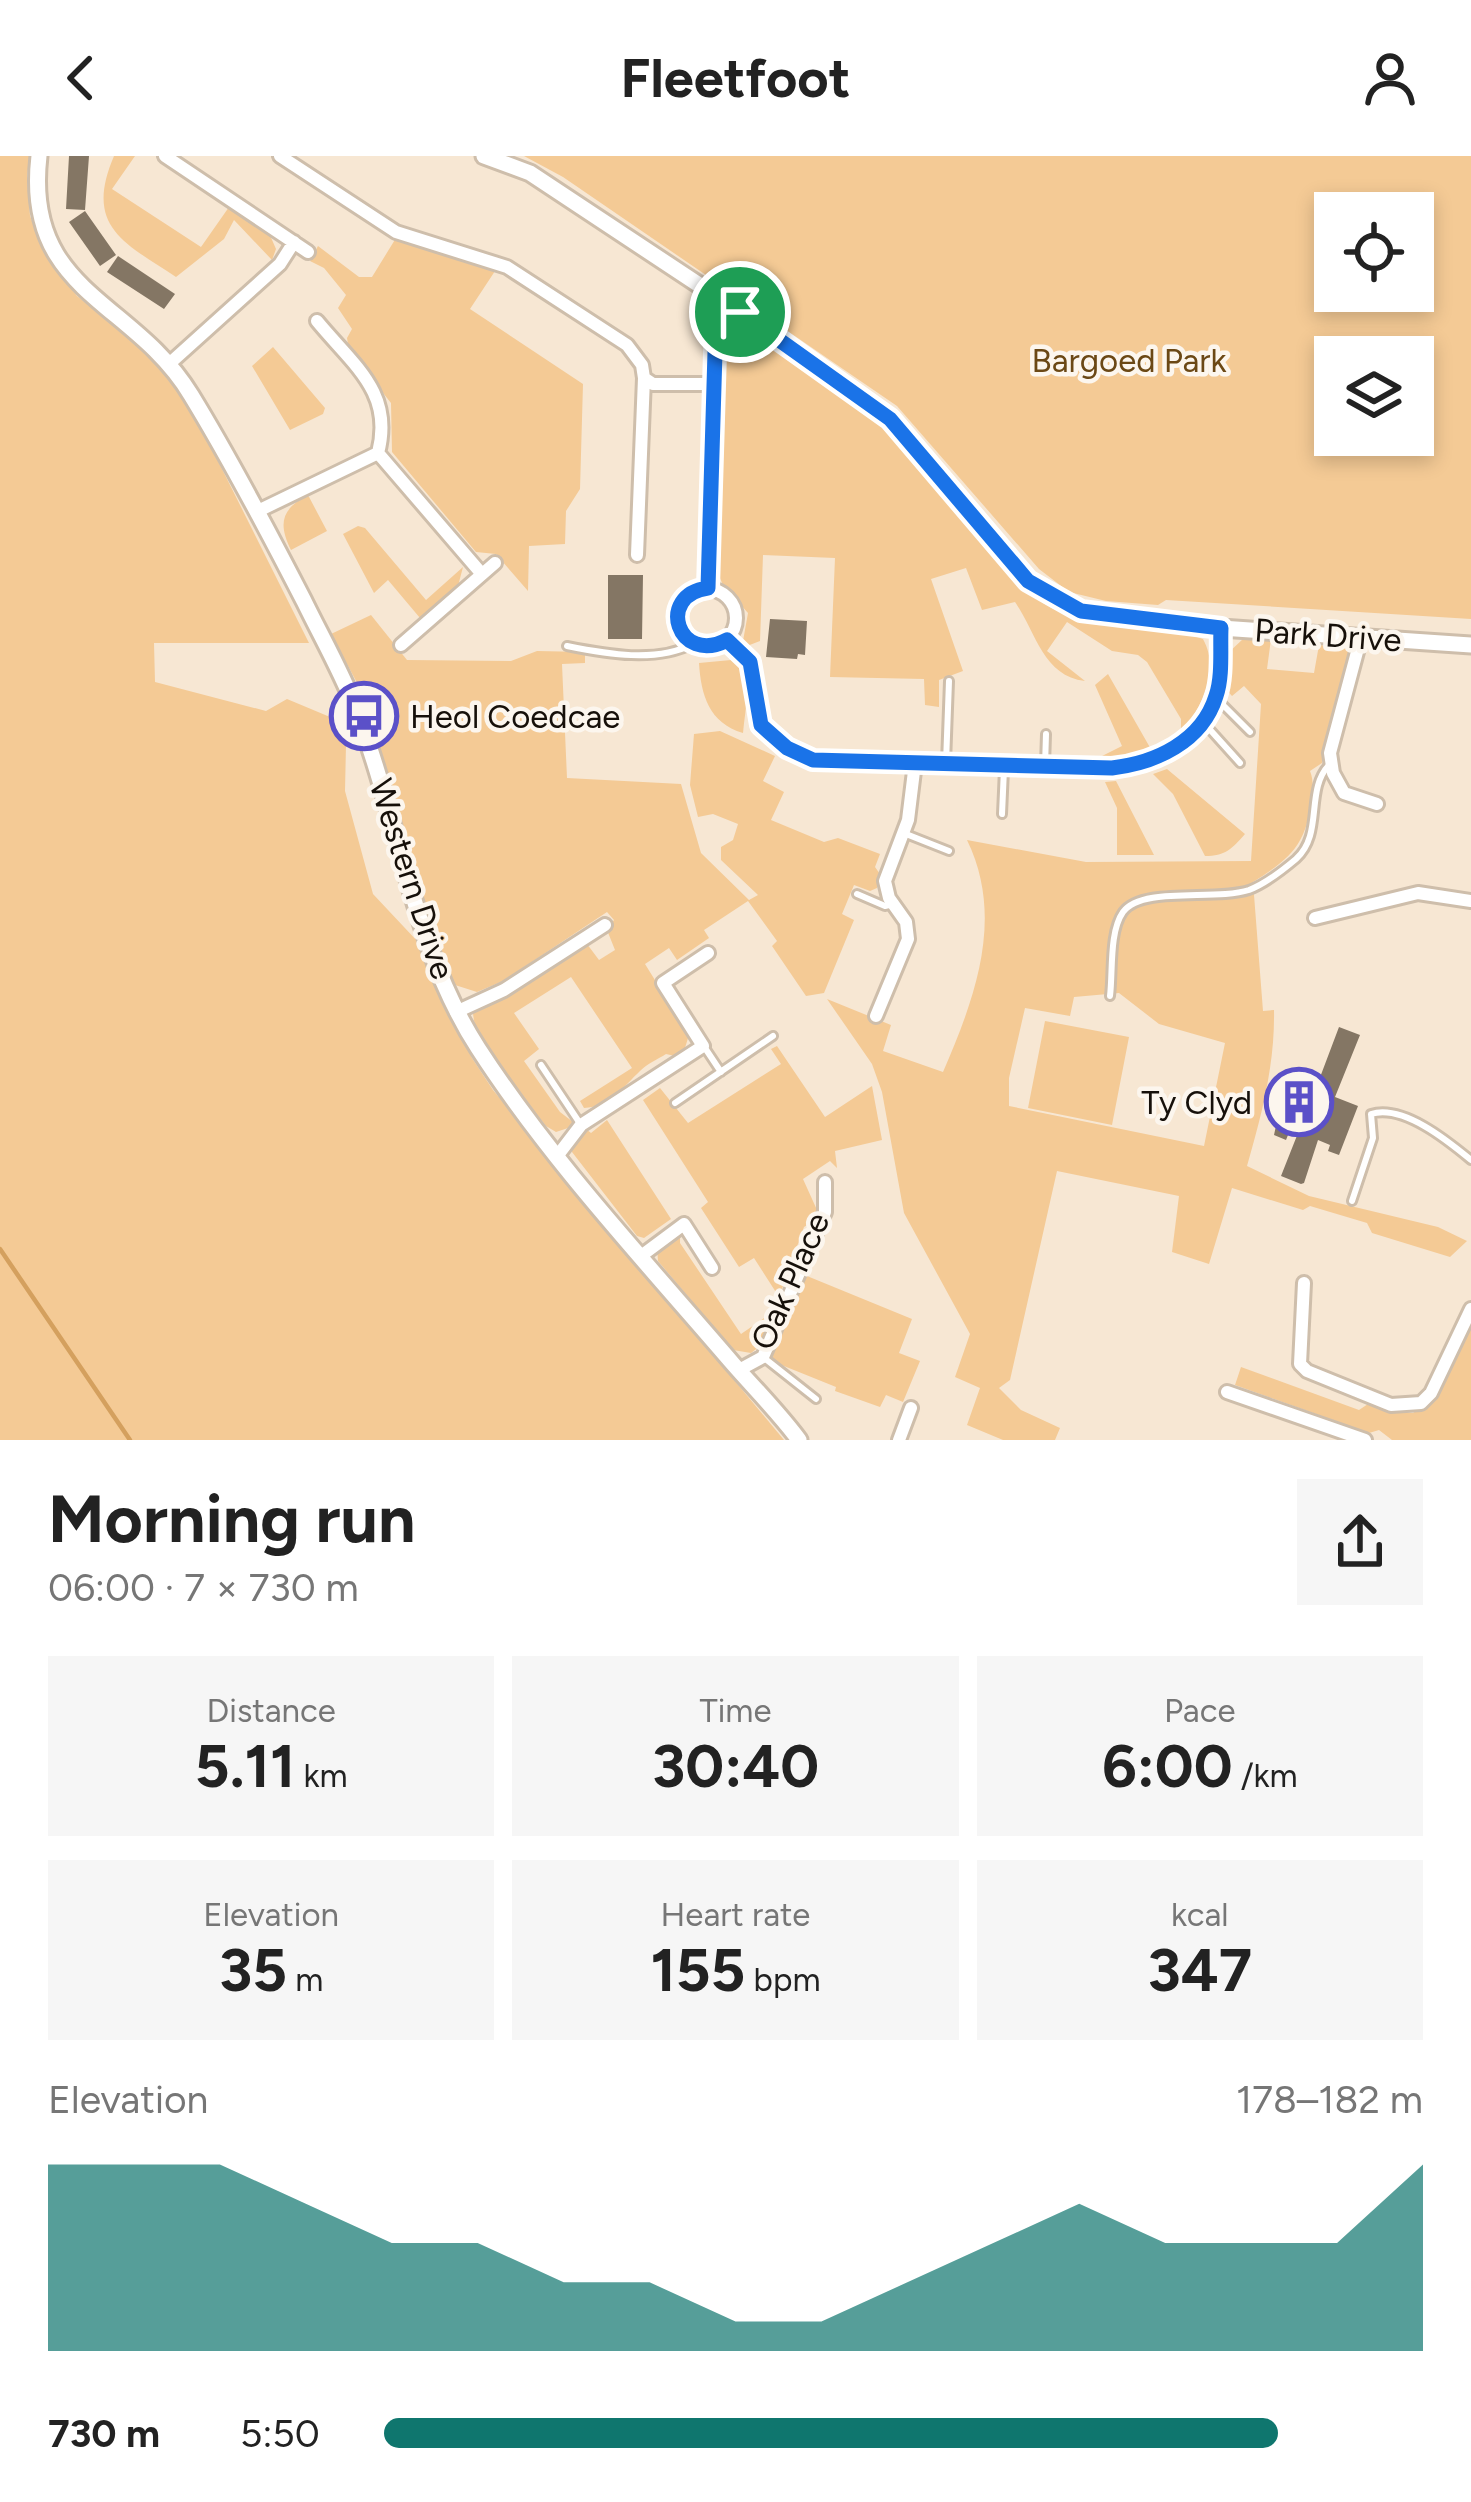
<!DOCTYPE html>
<meta charset="utf-8">
<style>
:root{--surface:#fff;--page:#f6f6f6;--text:#222;--muted:#767676;--accent:#0f766e}
body{margin:0;font-family:Figtree,sans-serif;background:var(--page);color:var(--text);height:100vh;display:flex;flex-direction:column;font-size:45px;white-space:nowrap}
*{box-sizing:border-box;margin:0}
p{font-size:39px;color:var(--muted)}
.icon{flex:none;width:66px;height:66px;fill:none;stroke:currentColor;stroke-width:2;stroke-linecap:round;stroke-linejoin:round}
.map{position:relative;height:1284px;overflow:hidden}
.drawer{display:flex;flex-direction:column;background:var(--surface);flex:1}
.drawer>*{flex:none}
.tools{position:absolute;left:1314px;top:36px;display:grid;gap:24px}
.tools a{display:grid;place-items:center;width:120px;height:120px;border-radius:0px;background:var(--surface);box-shadow:0 6px 18px #0003;font-size:60px}
.pin{position:absolute;display:grid;place-items:center;width:102px;height:102px;color:#fff;margin:-51px;border:6px solid #fff;border-radius:50%;box-shadow:0 3px 12px #0007}
.round{display:grid;place-items:center;flex:none;width:126px;height:126px;border-radius:0px;background:var(--page)}
.head{display:flex;align-items:center;justify-content:space-between;height:204px;padding:0 48px}
h1{font-size:66px;font-weight:700;line-height:90px}
.metrics{display:grid;grid-template-columns:repeat(3,1fr);gap:18px;height:204px;padding:12px 48px}
.metrics div{display:grid;align-content:center;border-radius:0px;background:var(--page);text-align:center}
.metrics b{font-size:60px;font-weight:700}
.metrics small{font-size:33px;font-weight:400}
.metrics p{font-size:33px}
.chart{height:336px;padding:24px 48px}
.chart p{display:flex;justify-content:space-between}
.chart svg{width:100%;height:216px;margin-top:12px;fill:var(--accent);opacity:.7}
ul{padding:0 48px;list-style:none;font-size:39px}
li{display:grid;grid-template-columns:192px 144px 1fr;align-items:center;height:90px}
li i{height:30px;border-radius:15px;background:var(--accent)}
header{display:flex;justify-content:space-between;align-items:center;height:156px;padding:0 48px;background:var(--surface);font-size:54px;font-weight:700}
.map>svg:first-child{display:block}
.green{fill:#f4ca95;fill-rule:evenodd}
.lines{fill:none;stroke-linecap:round;stroke-linejoin:round}
.stream{stroke:#d4a05e;stroke-width:4.5}
.building{fill:#847664;fill-rule:evenodd}
.service-casing{stroke:#cebeab;stroke-width:12}
.minor-casing{stroke:#cebeab;stroke-width:18}
.tertiary-casing{stroke:#cebeab;stroke-width:21}
.service{stroke:#fff;stroke-width:6}
.minor{stroke:#fff;stroke-width:12}
.tertiary{stroke:#fff;stroke-width:15}
.route-casing{stroke:#fff;stroke-width:24}
.route{stroke:#1a73e8;stroke-width:15}
.labels{text-anchor:middle;dominant-baseline:central;stroke-width:9;stroke-linejoin:round;paint-order:stroke}
.park-label{font-size:33px;fill:#6b4815;stroke:#fcf6ee}
.street-label{font-size:33px;fill:#16100a;stroke:#fcf6ee}
.poi-label{font-size:33px;fill:#16100a;stroke:#fcf6ee;text-anchor:start}
</style>
<header><svg class="icon" aria-label="back" viewBox="0 0 24 24"><path d="M15 5l-7 7 7 7"/></svg>Fleetfoot<svg class="icon" aria-label="person" viewBox="0 0 24 24"><circle cx="12" cy="8" r="4"/><path d="M4 21q1-7 8-7t8 7"/></svg></header>
<div class="map">
<svg width="1471" height="1284" viewBox="0 0 1471 1284">
<rect width="100%" height="100%" fill="#f7e7d3"/>
<!-- green -->
<path class="green" d="M0,0H30L27,20L30,60L45,97L77,140L137,187L183,235L309,487H154L155,526L266,555L287,543L342,566L346,589L345,635L373,738L419,787L472,902L493,934L784,1284H0Z
M114,0H135L112,33L201,91L229,51L269,77L276,93L272,104L234,64L224,83L176,121C123,86 84,70 114,0Z
M524,0H1471V463L1166,444L1158,449L1106,445L1069,436L1039,413L897,250L563,21ZM1413,57V135H1335V57ZM1413,201V279H1335V201Z
M396,82L497,112L470,153L583,228L580,333L566,355L565,388L529,390L528,435L496,398L476,396L392,296L391,247L349,194L347,182L352,173L338,152L346,139L324,112L310,105L318,90L359,121H372Z
M756,178C804,210 858,240 898,281C946,331 984,408 1043,447C1091,478 1153,463 1203,483C1221,516 1201,551 1181,578V563L1147,506L1138,499L1112,495L1067,466L1047,495L1085,525C1043,520 1036,476 1015,446L982,454L966,412L931,423L963,515L939,524V551L925,549L924,523L830,521L835,402L763,399L760,485L747,490L743,485L748,457L723,429L716,413L722,193L737,179Z
M273,191L325,252L323,258L290,274L252,210Z
M308,339L327,375L291,394C278,368 281,353 308,339Z
M358,370L365,372L426,444L463,411L458,430L420,462L388,424L374,437L343,378Z
M371,459L407,504L511,505L537,495L585,496V507L562,508L567,622L681,628L701,697L749,744L758,739L721,704V691L733,684L738,668L713,658L698,661L690,629L694,578L720,575L775,600L763,625L784,636L771,664L824,686L838,682L880,698L875,711L880,718L877,732L870,735L854,729L842,758L854,764L824,837L806,840L772,790L777,785L748,745L704,774L709,782L677,804L669,792L645,808L689,879L684,895L675,900L666,898C658,903 647,908 640,915C624,930 610,951 584,952L580,945L632,912L571,821L514,857L539,893L524,905L560,956L573,966L568,972L556,976L546,970C521,938 476,898 473,857L484,846L501,843L587,788L599,804L615,794L607,774L614,764L607,756L503,825L477,836L455,829L430,768L373,581C376,551 345,508 331,478Z
M1243,483H1271L1267,513L1314,517L1319,489L1354,493L1322,607L1310,615C1315,628 1312,638 1310,653C1304,692 1286,705 1253,726L1263,855L1274,854C1275,908 1262,958 1247,1010L1309,1040L1438,1071L1467,1085L1450,1101L1372,1077L1367,1067L1310,1050L1303,1054L1232,1032L1209,1108L1172,1096L1179,1040L1057,1015L1010,1224L999,1232L1021,1254L1060,1272L1055,1284H1003L967,1269L980,1232L955,1221L970,1178L904,1057L882,936L872,908L827,843L891,869L883,895L943,916C975,842 1005,762 967,684L1086,706L1251,705L1261,548L1244,530L1232,540L1224,531L1227,498ZM1119,837L1159,868L1225,887L1204,990L1009,950V922L1025,852L1070,860L1074,841Z
M731,504C755,520 745,551 743,577C709,567 701,539 699,507Z
M1108,518L1152,595L1139,600L1096,603L1122,590L1095,529Z
M1167,613L1245,678C1232,693 1225,700 1205,700L1173,638L1153,618Z
M1116,625L1154,699H1117V652L1105,626Z
M1045,865L1129,881L1112,969L1028,952Z
M777,890L825,961L872,930L882,984L835,995L837,1012L830,1005L803,1023L817,1054L815,1064L804,1071L779,1141L754,1102L739,1111L701,1052L708,1046L643,944L660,932L688,967L781,908L771,893Z
M607,964L671,1063L644,1082L637,1080L572,996L573,984L586,973L591,977Z
M680,1077V1087L741,1178L773,1156L760,1190L751,1197L733,1194L658,1105L657,1091Z
M807,1120L912,1163L899,1197L920,1205L903,1246L886,1239L880,1251L835,1235L836,1231L774,1206L771,1196Z
M1471,1159V1284H1392L1379,1274L1369,1277L1235,1229L1241,1211L1359,1254L1371,1246L1394,1256L1413,1257L1430,1243Z"/>
<g class="lines">
<!-- stream -->
<path class="stream" d="M0,1093L130,1284"/>
</g>
<!-- building -->
<path class="building" d="M69,0H89L85,54L66,53Z
M85,55L116,99L100,110L69,66Z
M118,100L175,138L164,153L107,116Z
M608,419H643L642,483H608Z
M770,463L807,465L805,499L798,498L797,503L766,501Z
M1339,871L1360,879L1335,941L1358,950L1339,999L1328,995L1330,989L1318,984L1304,1027L1301,1028L1281,1020L1298,977L1290,974L1286,984L1274,979L1277,965L1299,916L1319,924ZM1314,937L1329,943L1318,969L1304,963Z"/>
<g class="lines">
<!-- service casing -->
<g class="service-casing">
<path id="service" d="M567,490C607,498 656,507 693,488
M1216,542L1250,576
M1204,567L1240,607
M946,607L949,525
M1045,610L1046,578
M1002,658L1004,613
M906,678L949,695
M857,738L885,750L893,748
M1110,840C1113,816 1109,776 1123,756C1142,730 1215,745 1249,734C1265,728 1283,714 1296,703C1324,678 1305,634 1329,609
M705,892L721,916
M541,909L581,969
M675,947L773,880
M1352,1045L1373,982L1371,958C1403,948 1448,985 1471,1004
M763,1201L816,1243"/>
</g>
<!-- minor casing -->
<g class="minor-casing">
<path id="minor" d="M165,0L308,96
M280,0L396,76L507,111L627,189L642,209L644,222L637,399
M317,165C353,209 394,236 378,297L481,417
M169,208L280,108L294,86
M644,222L653,228H712
M258,355L378,297
M708,432L712,228L716,186L740,156
M678 462a29 29 0 1 1 58 0a29 29 0 1 1-58 0Z
M1361,481L1330,597L1333,617L1344,637L1377,648
M727,484L750,506L761,569L787,592L813,604L1111,612C1155,607 1202,586 1216,540C1223,520 1220,493 1221,472
M401,489L495,407
M1315,762L1418,737L1471,745
M456,856L504,834L605,769
M876,860L908,783L906,766L889,742L885,725L908,664L915,607
M558,999L581,969L703,890L663,827L708,797
M641,1100L684,1068L712,1112
M1304,1127L1300,1208L1307,1215L1391,1249L1421,1247L1431,1237L1471,1153
M739,1214L763,1201L825,1056V1026
M1227,1236L1365,1284
M899,1284L911,1252"/>
</g>
<!-- tertiary casing -->
<g class="tertiary-casing">
<path id="tertiary" d="M39,0C23,137 133,143 191,239C232,306 268,375 304,445C321,480 341,515 355,551C399,662 412,790 478,892C551,1005 646,1106 734,1209C756,1234 779,1257 799,1284
M484,0L530,17L740,156L890,263L1028,425L1081,455L1221,472L1471,489"/>
</g>
<!-- service -->
<use href="#service" class="service"/>
<!-- minor -->
<use href="#minor" class="minor"/>
<!-- tertiary -->
<use href="#tertiary" class="tertiary"/>
</g>
<g class="lines">
<!-- route casing -->
<g class="route-casing">
<path id="route" d="M740,156L890,263L1028,425L1081,455L1221,472C1220,493 1223,520 1216,540C1202,586 1155,607 1112,612L813,604L787,592L761,569L750,506L727,484C678,510 655,439 708,432L715,196L716,186Z"/>
</g>
<!-- route -->
<use href="#route" class="route"/>
</g>
<!-- icons -->
<defs>
<g id="bus-ring" transform="scale(3.45)"><circle r="9.5" fill="#fcf6ee" stroke="#5b50c8" stroke-width="1.5"/><path d="M-5-6H5V4H4V6H2V4H-2V6H-4V4H-5ZM-3.5-4V0h7V-4ZM-3.5 1.2v1.5H-2V1.2ZM2 1.2v1.5H3.5V1.2Z" fill="#5b50c8"/></g>
<g id="building-ring" transform="scale(3.45)"><circle r="9.5" fill="#fcf6ee" stroke="#5b50c8" stroke-width="1.5"/><path d="M-4-6H4V6H1V3H-1V6H-4ZM-2.5-4.3h1.7v1.8h-1.7ZM.8-4.3h1.7v1.8H.8ZM-2.5-1h1.7V.8h-1.7ZM.8-1h1.7V.8H.8Z" fill="#5b50c8"/></g>
</defs>
<g fill-rule="evenodd">
<use href="#bus-ring" x="364" y="560"/>
<use href="#building-ring" x="1299" y="946"/>
</g>
<g class="labels">
<!-- park labels -->
<g class="park-label">
<text x="1129" y="204">Bargoed Park</text>
</g>
<!-- street labels -->
<g class="street-label">
<text transform="translate(1328 479) rotate(4)">Park Drive</text>
<text transform="translate(412 723) rotate(72)">Western Drive</text>
<text transform="translate(790 1125) rotate(-66)">Oak Place</text>
</g>
<!-- poi labels -->
<g class="poi-label">
<text x="410" y="560">Heol Coedcae</text>
<text x="1252" y="946" text-anchor="end">Ty Clyd</text>
</g>
</g>
</svg>
<div class="tools">
<a><svg class="icon" aria-label="locate" viewBox="0 0 24 24"><circle cx="12" cy="12" r="6"/><path d="M12 2v4M12 18v4M2 12h4M18 12h4"/></svg></a>
<a><svg class="icon" aria-label="layers" viewBox="0 0 24 24"><path d="M12 4l9 5-9 5-9-5zM3 14l9 5 9-5"/></svg></a>
</div>
<div class="pin" style="left:740px;top:156px;background:#1e9e55"><svg class="icon" aria-label="arrive" viewBox="0 0 24 24"><path d="M6 21V4h12l-3 4 3 4H6"/></svg></div>
</div>
<section class="drawer">
<div class="head"><div><h1>Morning run</h1><p>06:00 · 7 × 730 m</p></div><a class="round"><svg class="icon" aria-label="share" viewBox="0 0 24 24"><path d="M12 15V3M7 8l5-5 5 5M5 13v7h14v-7"/></svg></a></div>
<div class="metrics">
<div><p>Distance</p><b>5.11<small> km</small></b></div>
<div><p>Time</p><b>30:40</b></div>
<div><p>Pace</p><b>6:00<small> /km</small></b></div>
</div>
<div class="metrics">
<div><p>Elevation</p><b>35<small> m</small></b></div>
<div><p>Heart rate</p><b>155<small> bpm</small></b></div>
<div><p>kcal</p><b>347</b></div>
</div>
<div class="chart"><p><span>Elevation</span>178–182 m</p>
<svg viewBox="0 0 160 44" preserveAspectRatio="none"><path d="M0 44V6L10 6L20 6L30 14L40 22L50 22L60 30L70 30L80 38L90 38L100 30L110 22L120 14L130 22L140 22L150 22L160 6V44z"/></svg>
</div>
<ul>
<li><b>730 m</b>5:50<i style="width:86%"></i></li>
</ul>
</section>
